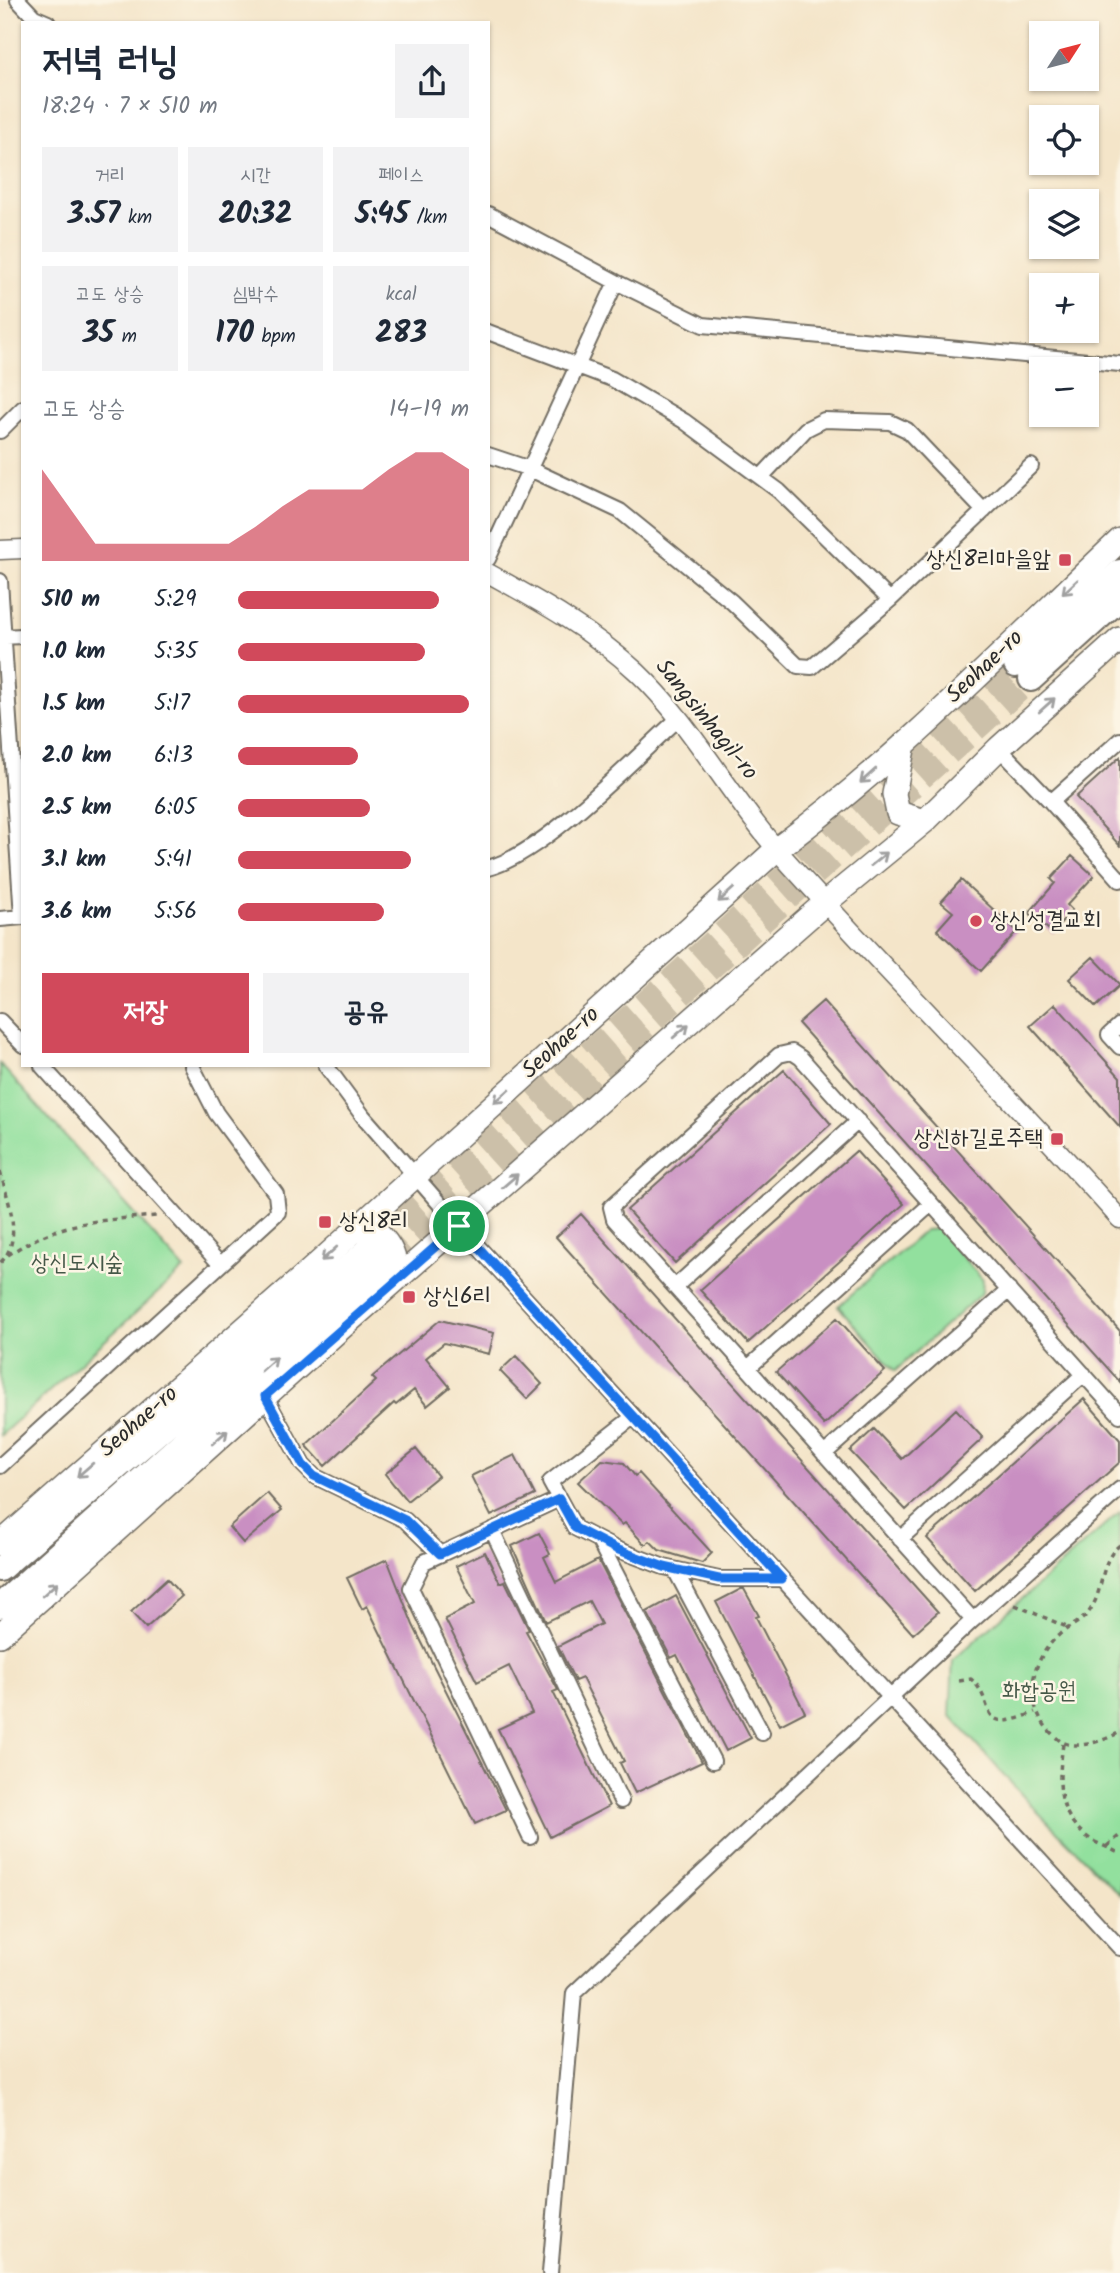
<!DOCTYPE html>
<html lang="ko">
<meta charset="utf-8">
<style>
:root{--surface:#fff;--page:#f2f2f3;--text:#1f2937;--muted:#747a83;--accent:#d1495b}
body{margin:0;font-family:Kalam,"Poor Story",sans-serif;background:var(--page);color:var(--text);height:100vh;display:flex;flex-direction:column;font-size:26px;white-space:nowrap}
*{box-sizing:border-box;margin:0}
p{font-size:23px;color:var(--muted)}
.icon{flex:none;width:38px;height:38px;fill:none;stroke:currentColor;stroke-width:2;stroke-linecap:round;stroke-linejoin:round}
.map{position:relative;flex:1;overflow:hidden}
.details{position:absolute;left:21px;top:21px;width:469px;height:1046px;display:flex;flex-direction:column;background:var(--surface);border-radius:0px;box-shadow:0 2px 5px #0004}
.details>*{flex:none}
.needle{width:46px;rotate:54deg}
.buttons{position:absolute;left:1029px;top:21px;display:grid;gap:14px}
.buttons a{display:grid;place-items:center;width:70px;height:70px;border-radius:0px;background:var(--surface);box-shadow:0 2px 5px #0004;font-size:35px}
.pin{position:absolute;display:grid;place-items:center;width:60px;height:60px;color:#fff;margin:-30px;border:4px solid #fff;border-radius:50%;box-shadow:0 2px 7px #0007}
.round{display:grid;place-items:center;flex:none;width:74px;height:74px;border-radius:0px;background:var(--page)}
.summary{display:flex;align-items:center;justify-content:space-between;height:119px;padding:0 21px}
h1{font-size:38px;font-weight:700;line-height:52px}
.figures{display:grid;grid-template-columns:repeat(3,1fr);gap:10px;height:119px;padding:7px 21px}
.figures div{display:grid;align-content:center;border-radius:0px;background:var(--page);text-align:center}
.figures b{font-size:30px;font-weight:700}
.figures small{font-size:19px;font-weight:400}
.figures p{font-size:19px}
.chart{height:196px;padding:14px 21px}
.chart p{display:flex;justify-content:space-between}
.chart svg{width:100%;height:126px;margin-top:7px;fill:var(--accent);opacity:.7}
.action{display:flex;gap:14px;margin-top:auto;padding:14px 21px}
.action a{flex:1;height:80px;border-radius:0px;background:var(--accent);color:#fff;font-size:28px;font-weight:700;line-height:80px;text-align:center}
.action a+a{background:var(--page);color:var(--text)}
ul{padding:0 21px;list-style:none;font-size:23px}
li{display:grid;grid-template-columns:112px 84px 1fr;align-items:center;height:52px}
li i{height:18px;border-radius:9px;background:var(--accent)}
.map>svg:first-child{display:block}
.green{fill:#92e09e;stroke:#5e8664;stroke-width:2}
.building{fill:#c98fc2}
.lines{fill:none;stroke-linecap:round;stroke-linejoin:round}
.trunk-tunnel{stroke:#ccc0a9;stroke-width:24;stroke-dasharray:24 12;stroke-linecap:butt}
.minor-casing{stroke:#716c62;stroke-width:18}
.tertiary-casing{stroke:#716c62;stroke-width:21}
.primary-casing{stroke:#716c62;stroke-width:26}
.trunk-casing{stroke:#716c62;stroke-width:28}
.path{stroke:#716c62;stroke-width:3.5;stroke-dasharray:5 5;stroke-linecap:butt}
.minor{stroke:#fff;stroke-width:14}
.tertiary{stroke:#fff;stroke-width:18}
.primary{stroke:#fff;stroke-width:23}
.trunk{stroke:#fff;stroke-width:24}
.oneway{stroke:#a0a0a0}
.route-casing{stroke:#fff;stroke-width:14}
.route{stroke:#1a73e8;stroke-width:9}
.poi-dot{fill:#d1495b;stroke:#fcf5e5;stroke-width:2.5}
.labels{text-anchor:middle;dominant-baseline:central;stroke-width:5;stroke-linejoin:round;paint-order:stroke}
.poi-label{font-size:23px;fill:#2b2b2b;stroke:#fcf5e5;text-anchor:start}
.street-label{font-size:23px;fill:#2b2b2b;stroke:#fcf5e5}
.park-label{font-size:23px;fill:#455848;stroke:#fcf5e5}
</style>
<div class="map">
<svg width="1120" height="2273" viewBox="0 0 1120 2273">
<rect width="100%" height="100%" fill="#fcf5e5"/>
<filter id="ink" filterUnits="userSpaceOnUse"><feTurbulence type="fractalNoise" baseFrequency=".0143" numOctaves="2"/><feDisplacementMap in="SourceGraphic" scale="14" xChannelSelector="R" yChannelSelector="G"/><feConvolveMatrix kernelMatrix="1 2 1 2 8 2 1 2 1" color-interpolation-filters="sRGB"/></filter>
<filter id="wash" filterUnits="userSpaceOnUse"><feTurbulence type="fractalNoise" baseFrequency=".00686" numOctaves="4" result="noise"/><feDisplacementMap in="SourceGraphic" scale="28" xChannelSelector="R" yChannelSelector="G"/><feGaussianBlur stdDeviation="1.57" result="paint"/><feColorMatrix in="noise" values="0 0 0 0 0 0 0 0 0 0 0 0 0 0 0 0 0 1.4 0 .05"/><feComposite in="paint" operator="in"/></filter>
<g filter="url(#wash)">
<rect width="100%" height="100%" fill="#f4e5c9"/>
<!-- green -->
<path class="green" d="M0,1064L184,1269L0,1436Z
M938,1229L983,1280L982,1293L895,1371L838,1306L925,1230Z
M1120,1512V1895L1030,1804L950,1715L953,1660Z"/>
<g id="blocks">
<!-- building -->
<path class="building" d="M1120,757V846L1076,797Z
M1072,856L1094,876L1067,905L1072,910L1053,933L1029,913L1055,883L1051,879Z
M961,880L1017,931L981,971L937,930L953,912L941,902Z
M1093,957L1120,985L1096,1007L1069,979Z
M823,1001L1120,1331V1382L798,1023Z
M1055,1004L1120,1077V1127L1030,1026Z
M784,1070L831,1124L675,1263L627,1210Z
M856,1151L904,1204L748,1343L700,1290Z
M581,1214L938,1612L913,1634L556,1237Z
M837,1318L885,1371L824,1425L776,1372Z
M440,1320L494,1333L489,1354L444,1343L426,1358L450,1387L427,1406L414,1390L396,1405L394,1403L325,1466L306,1445L376,1381L372,1377Z
M516,1356L542,1384L527,1399L500,1371Z
M1084,1399L1120,1440V1462L975,1591L927,1538Z
M956,1409L983,1438L906,1510L850,1451L874,1429L902,1459Z
M416,1449L438,1476L407,1501L385,1474Z
M515,1455L535,1495L491,1516L471,1476Z
M602,1460L624,1463L635,1476L639,1473L712,1553L702,1563L659,1550L650,1541L645,1545L625,1523L622,1525L578,1482Z
M267,1493L282,1510L243,1543L229,1527Z
M539,1533L550,1554L544,1557L556,1582L598,1560L702,1762L635,1793L620,1763L624,1761L582,1678L575,1681L558,1646L601,1624L589,1601L546,1622L512,1546Z
M485,1552L500,1583L505,1581L529,1630L526,1631L558,1690L553,1692L609,1806L550,1837L498,1729L532,1713L509,1666L477,1682L445,1619L475,1604L456,1566Z
M387,1559L413,1625L506,1810L475,1824L367,1606L362,1609L347,1578Z
M167,1579L182,1596L146,1628L131,1612Z
M741,1589H744L759,1616L756,1617L805,1712L780,1725L716,1602Z
M676,1596L751,1738L726,1751L677,1655L671,1658L647,1612Z"/>
</g>
</g>
<g filter="url(#ink)">
<use href="#blocks" fill-opacity="0" stroke="#716c62" stroke-width="2"/>
<g class="lines">
<!-- trunk-tunnel -->
<path class="trunk-tunnel" d="M374,1245L690,963L1016,665
M387,1260L1031,679"/>
<!-- minor casing -->
<g class="minor-casing">
<path id="minor" d="M18,0L34,17L48,23
M488,214L616,282L703,325L1120,364
M488,332L612,379L684,421L779,491L890,600
M0,431L23,408
M488,455L530,469L620,511L732,602L798,666L812,667L890,600L1031,466
M761,477L806,429L824,420L890,422L907,430L984,511
M488,559L616,282
M0,581L22,917
M0,637L23,636
M1120,740L1051,802L1120,880
M999,748L1051,802
M488,868C545,853 632,760 678,719
M0,919L23,917
M0,1021L23,1045
M1120,1025L1109,1035L1120,1047
M42,1066L219,1263
M326,1066L363,1116L459,1226L1120,1948
M676,1286L858,1121
M748,1368L931,1204
M265,1396L303,1465L314,1476L405,1520L440,1554
M1120,1415L801,1058L792,1052L779,1055L611,1207L614,1219L973,1620L1120,1489
M633,1417L550,1482L575,1528L616,1549L664,1567L719,1579H782
M824,1454L1009,1290
M0,1466L278,1212L276,1194L216,1113L192,1066
M492,1530L621,1801
M900,1539L1084,1374
M599,1541L713,1761
M675,1570L762,1733
M530,1837L411,1588L424,1562L559,1499
M550,2273L574,1993L973,1620"/>
</g>
<!-- tertiary casing -->
<g class="tertiary-casing">
<path id="tertiary" d="M0,550L23,549
M488,573C541,602 593,631 637,672C692,724 728,794 778,851C889,976 1009,1094 1120,1219"/>
</g>
<!-- primary casing -->
<g class="primary-casing">
<path id="primary" d="M904,744L894,794L898,813L925,821
M354,1231L377,1232C391,1246 397,1258 395,1278
M0,1544L321,1261L777,849C900,758 1008,646 1120,540
M0,1635L340,1329L826,902L925,821L999,748L1120,639"/>
</g>
<!-- trunk casing -->
<g class="trunk-casing">
<path id="trunk" d="M1016,665L1120,572
M1031,679L1120,598
M0,1569L374,1245
M0,1606L387,1260"/>
</g>
<!-- path -->
<path class="path" d="M0,1172C8,1199 24,1241 0,1263
M8,1255C62,1220 94,1221 156,1216
M1120,1545C1100,1560 1104,1587 1092,1607C1085,1621 1072,1624 1060,1634C1025,1665 1023,1711 1059,1740C1074,1752 1106,1740 1120,1732
M1015,1605L1069,1628
M959,1681L971,1679C997,1701 975,1738 1035,1712
M1063,1744C1058,1781 1055,1814 1090,1839C1099,1845 1111,1848 1120,1854
M1107,1846L1120,1835"/>
<!-- minor -->
<use href="#minor" class="minor"/>
<!-- tertiary -->
<use href="#tertiary" class="tertiary"/>
<!-- primary -->
<use href="#primary" class="primary"/>
<!-- trunk -->
<use href="#trunk" class="trunk"/>
</g>
<!-- one-way arrows -->
<defs><path id="oneway-shaft" d="M-6 0H5M1.5-3L5.5 0L1.5 3" fill="none" stroke-width="1.6" stroke-linecap="round" stroke-linejoin="round" transform="scale(1.75)"/></defs>
<g class="oneway">
<use href="#oneway-shaft" transform="translate(1070 587) rotate(137)"/>
<use href="#oneway-shaft" transform="translate(1047 705) rotate(-42)"/>
<use href="#oneway-shaft" transform="translate(868 776) rotate(138)"/>
<use href="#oneway-shaft" transform="translate(879 859) rotate(-39)"/>
<use href="#oneway-shaft" transform="translate(726 895) rotate(138)"/>
<use href="#oneway-shaft" transform="translate(681 1031) rotate(-41)"/>
<use href="#oneway-shaft" transform="translate(502 1096) rotate(138)"/>
<use href="#oneway-shaft" transform="translate(510 1181) rotate(-41)"/>
<use href="#oneway-shaft" transform="translate(329 1254) rotate(138)"/>
<use href="#oneway-shaft" transform="translate(269 1364) rotate(-42)"/>
<use href="#oneway-shaft" transform="translate(220 1437) rotate(-42)"/>
<use href="#oneway-shaft" transform="translate(85 1470) rotate(139)"/>
<use href="#oneway-shaft" transform="translate(50 1589) rotate(-42)"/>
</g>
</g>
<g class="lines" filter="url(#ink)">
<!-- route casing -->
<g class="route-casing">
<path id="route" d="M459,1226L782,1579H719L664,1567L616,1549L575,1528L559,1499L440,1554L405,1520L314,1476L303,1465L265,1396Z"/>
</g>
<!-- route -->
<use href="#route" class="route"/>
</g>
<!-- markers -->
<g class="poi-dot">
<rect x="1058" y="553" width="14" height="14" rx="3.5"/>
<circle cx="976" cy="921" r="7"/>
<rect x="1050" y="1132" width="14" height="14" rx="3.5"/>
<rect x="318" y="1215" width="14" height="14" rx="3.5"/>
<rect x="402" y="1290" width="14" height="14" rx="3.5"/>
</g>
<g class="labels">
<!-- poi labels -->
<g class="poi-label">
<text x="1051" y="560" text-anchor="end">상신8리마을앞</text>
<text x="990" y="921">상신성결교회</text>
<text x="1043" y="1139" text-anchor="end">상신하길로주택</text>
<text x="339" y="1222">상신8리</text>
<text x="423" y="1297">상신6리</text>
</g>
<!-- street labels -->
<g class="street-label">
<text transform="translate(985 667) rotate(-43)">Seohae-ro</text>
<text transform="translate(706 720) rotate(51)">Sangsinhagil-ro</text>
<text transform="translate(561 1043) rotate(-42)">Seohae-ro</text>
<text transform="translate(139 1422) rotate(-41)">Seohae-ro</text>
</g>
<!-- park labels -->
<g class="park-label">
<text x="77" y="1264">상신도시숲</text>
<text x="1039" y="1692">화합공원</text>
</g>
</g>
</svg>
<div class="buttons">
<a><svg class="needle" viewBox="-14 -14 28 28"><path d="M0-13l5 13h-10z" fill="#e53935"/><path d="M0 13l5-13h-10z" fill="#747a83"/></svg></a>
<a><svg class="icon" aria-label="locate" viewBox="0 0 24 24"><circle cx="12" cy="12" r="6"/><path d="M12 2v4M12 18v4M2 12h4M18 12h4"/></svg></a>
<a><svg class="icon" aria-label="layers" viewBox="0 0 24 24"><path d="M12 4l9 5-9 5-9-5zM3 14l9 5 9-5"/></svg></a>
<a>+</a>
<a>−</a>
</div>
<div class="pin" style="left:459px;top:1226px;background:#1e9e55"><svg class="icon" aria-label="arrive" viewBox="0 0 24 24"><path d="M6 21V4h12l-3 4 3 4H6"/></svg></div>
<section class="details">
<div class="summary"><div><h1>저녁 러닝</h1><p>18:24 · 7 × 510 m</p></div><a class="round"><svg class="icon" aria-label="share" viewBox="0 0 24 24"><path d="M12 15V3M7 8l5-5 5 5M5 13v7h14v-7"/></svg></a></div>
<div class="figures">
<div><p>거리</p><b>3.57<small> km</small></b></div>
<div><p>시간</p><b>20:32</b></div>
<div><p>페이스</p><b>5:45<small> /km</small></b></div>
</div>
<div class="figures">
<div><p>고도 상승</p><b>35<small> m</small></b></div>
<div><p>심박수</p><b>170<small> bpm</small></b></div>
<div><p>kcal</p><b>283</b></div>
</div>
<div class="chart"><p><span>고도 상승</span>14–19 m</p>
<svg viewBox="0 0 160 44" preserveAspectRatio="none"><path d="M0 44V12L10 25L20 38L30 38L40 38L50 38L60 38L70 38L80 32L90 25L100 19L110 19L120 19L130 12L140 6L150 6L160 12V44z"/></svg>
</div>
<ul>
<li><b>510 m</b>5:29<i style="width:87%"></i></li>
<li><b>1.0 km</b>5:35<i style="width:81%"></i></li>
<li><b>1.5 km</b>5:17<i style="width:100%"></i></li>
<li><b>2.0 km</b>6:13<i style="width:52%"></i></li>
<li><b>2.5 km</b>6:05<i style="width:57%"></i></li>
<li><b>3.1 km</b>5:41<i style="width:75%"></i></li>
<li><b>3.6 km</b>5:56<i style="width:63%"></i></li>
</ul>
<div class="action"><a>저장</a><a>공유</a></div>
</section>
</div>
